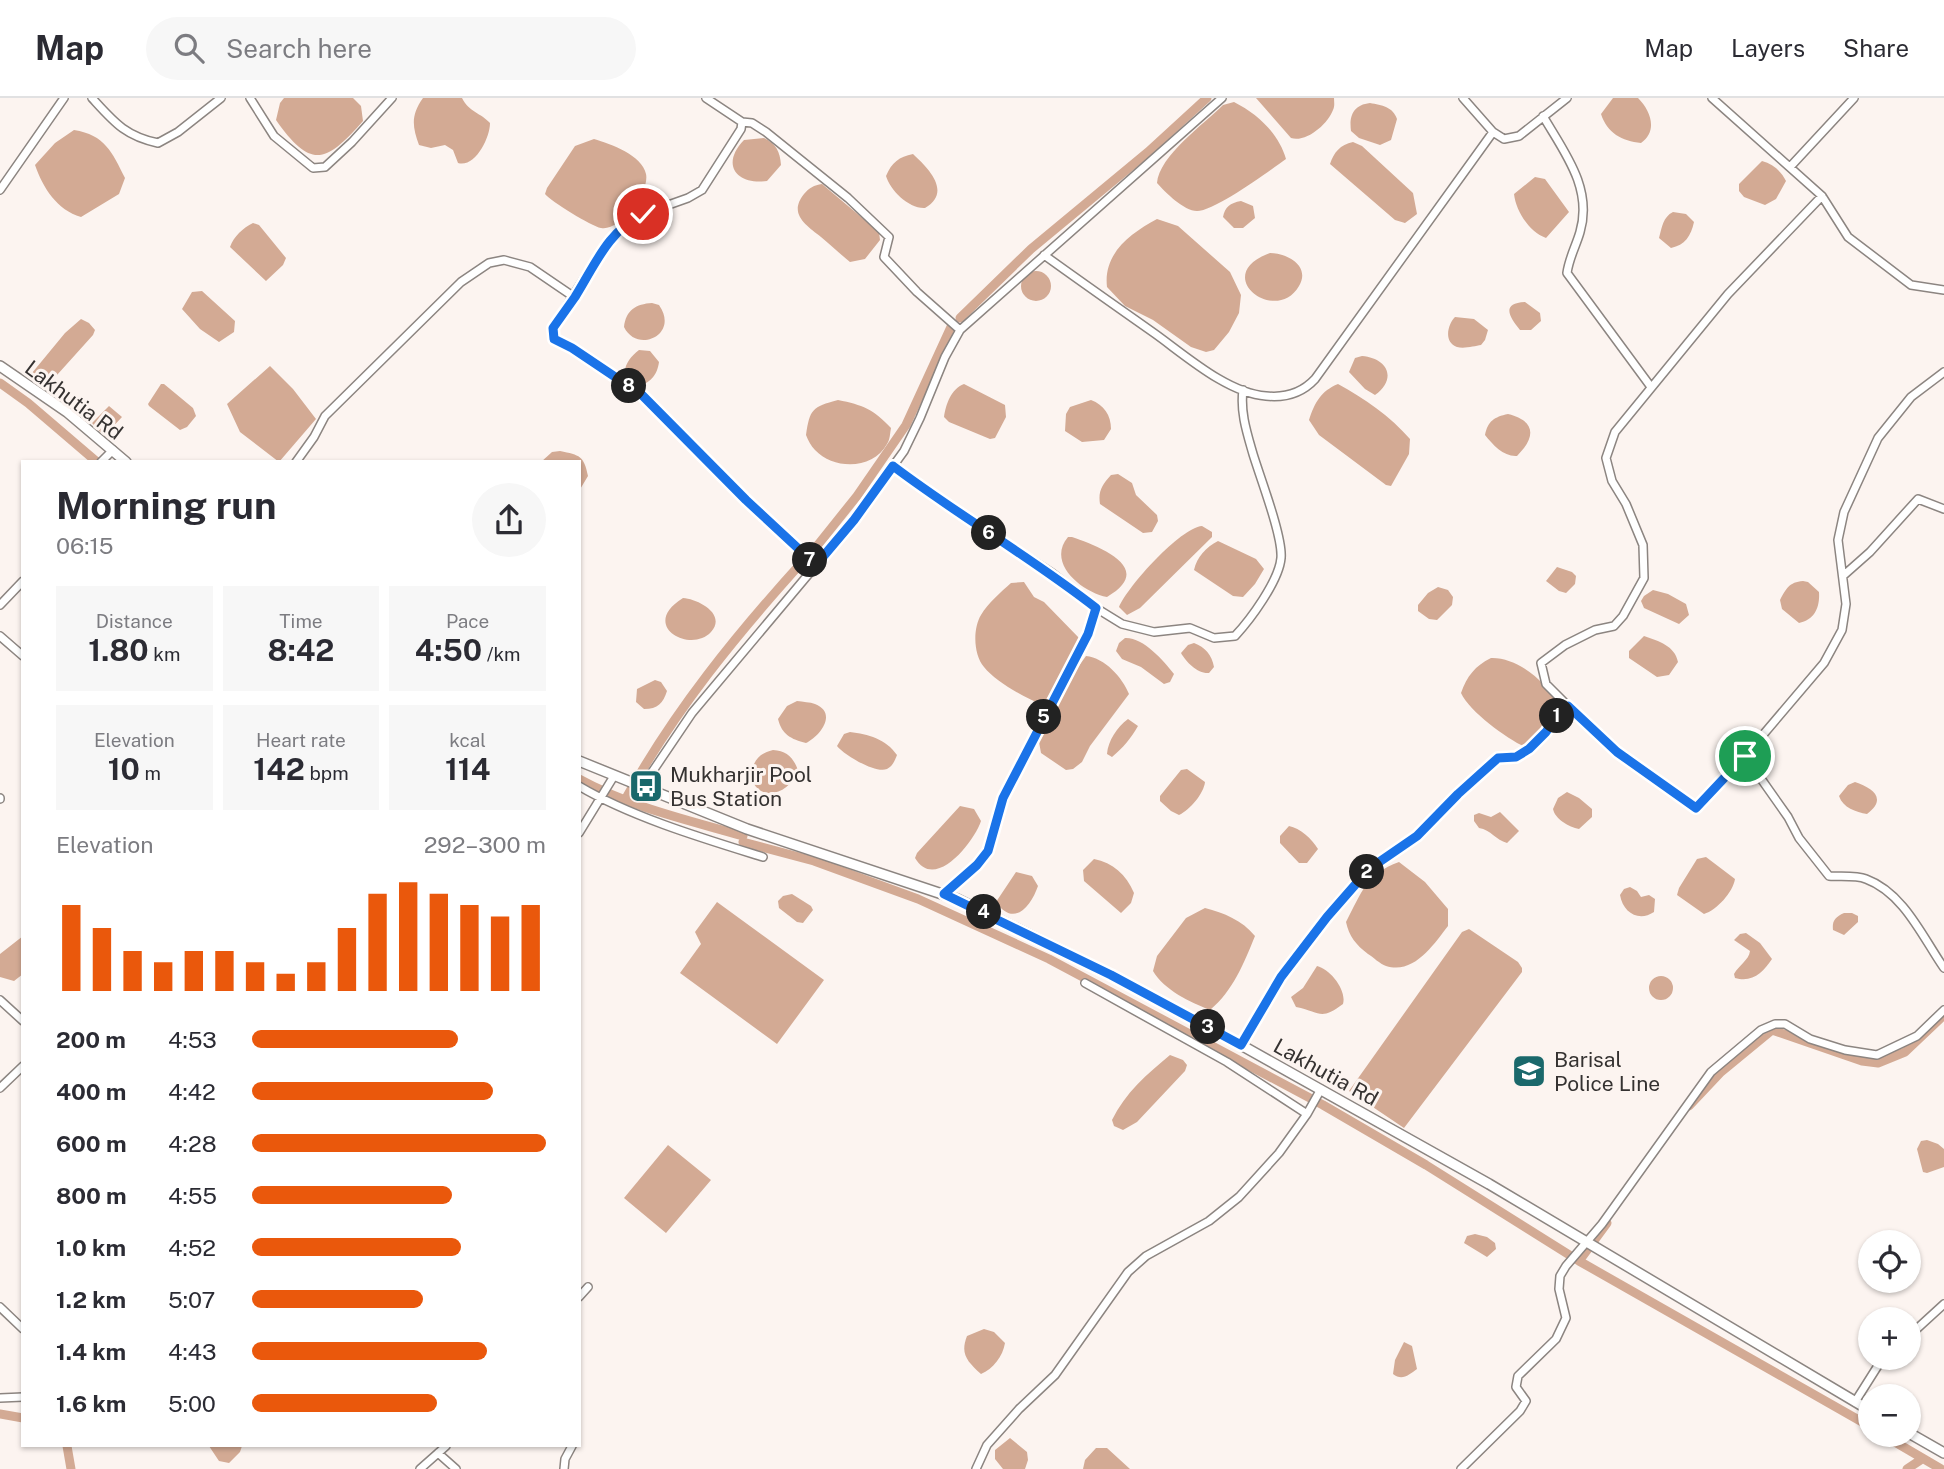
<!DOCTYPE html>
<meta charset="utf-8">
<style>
:root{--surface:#fff;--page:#f7f7f7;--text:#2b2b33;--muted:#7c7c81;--line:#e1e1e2;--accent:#ea580c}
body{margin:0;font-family:"Public Sans",sans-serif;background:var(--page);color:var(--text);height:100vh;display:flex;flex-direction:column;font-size:26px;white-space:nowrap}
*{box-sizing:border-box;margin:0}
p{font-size:23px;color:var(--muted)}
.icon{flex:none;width:38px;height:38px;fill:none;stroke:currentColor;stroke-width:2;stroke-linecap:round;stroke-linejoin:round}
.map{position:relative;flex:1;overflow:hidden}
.sheet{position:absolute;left:21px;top:362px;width:560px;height:987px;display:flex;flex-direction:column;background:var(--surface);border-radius:0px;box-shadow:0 2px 5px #0004}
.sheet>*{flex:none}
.buttons{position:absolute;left:1858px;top:1132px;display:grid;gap:14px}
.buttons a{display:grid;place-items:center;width:63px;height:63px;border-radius:50%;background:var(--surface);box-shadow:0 2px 5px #0004;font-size:35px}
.pin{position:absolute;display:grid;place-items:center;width:60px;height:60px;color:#fff;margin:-30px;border:4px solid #fff;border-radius:50%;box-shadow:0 2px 7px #0007}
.km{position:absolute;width:35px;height:35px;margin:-18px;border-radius:50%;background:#222;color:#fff;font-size:19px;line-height:35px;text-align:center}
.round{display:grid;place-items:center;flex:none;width:74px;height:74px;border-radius:37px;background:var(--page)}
.head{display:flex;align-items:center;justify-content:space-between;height:119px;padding:0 35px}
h1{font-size:38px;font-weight:700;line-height:52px}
.stats{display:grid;grid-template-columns:repeat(3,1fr);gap:10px;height:119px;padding:7px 35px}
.stats div{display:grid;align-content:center;border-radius:0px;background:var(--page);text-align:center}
.stats b{font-size:30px;font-weight:700}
.stats small{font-size:19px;font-weight:400}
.stats p{font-size:19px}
.chart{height:196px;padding:14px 35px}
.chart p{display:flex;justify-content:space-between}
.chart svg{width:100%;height:126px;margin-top:7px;stroke:var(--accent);stroke-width:6}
ul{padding:0 35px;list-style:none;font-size:23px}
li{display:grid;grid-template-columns:112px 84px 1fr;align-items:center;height:52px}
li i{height:18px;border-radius:9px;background:var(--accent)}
header{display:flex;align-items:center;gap:42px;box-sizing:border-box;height:98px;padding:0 35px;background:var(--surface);border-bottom:2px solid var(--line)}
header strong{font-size:33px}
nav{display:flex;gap:38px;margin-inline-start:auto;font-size:24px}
.search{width:490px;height:63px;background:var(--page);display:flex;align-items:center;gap:18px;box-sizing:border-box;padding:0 24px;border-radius:38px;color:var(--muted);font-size:26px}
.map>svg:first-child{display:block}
.water{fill:#d3aa94}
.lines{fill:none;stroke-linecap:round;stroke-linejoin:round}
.canal{stroke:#d3aa94;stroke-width:9}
.minor-casing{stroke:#8c8581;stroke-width:10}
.tertiary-casing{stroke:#8c8581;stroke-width:12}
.minor{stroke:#fff;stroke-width:7}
.tertiary{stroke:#fff;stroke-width:9}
.route-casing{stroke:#fff;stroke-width:14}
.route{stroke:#1a73e8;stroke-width:9}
.labels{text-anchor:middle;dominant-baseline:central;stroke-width:6;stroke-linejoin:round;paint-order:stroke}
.street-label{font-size:21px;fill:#353231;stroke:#fcf4f0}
.poi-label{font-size:21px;fill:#353231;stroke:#fcf4f0;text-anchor:start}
</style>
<header>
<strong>Map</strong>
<div class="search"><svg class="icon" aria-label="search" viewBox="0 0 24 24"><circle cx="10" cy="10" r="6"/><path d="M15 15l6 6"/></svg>Search here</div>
<nav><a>Map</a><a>Layers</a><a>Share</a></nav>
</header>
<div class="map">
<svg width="1944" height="1371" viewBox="0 0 1944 1371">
<rect width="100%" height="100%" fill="#fcf4f0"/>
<!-- water -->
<path class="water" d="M284,0H353L361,8L363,23C326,65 311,72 276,22L280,5Z
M423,0H462C469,14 481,15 490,25C490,40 475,70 458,65L453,52L445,47L431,50L419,47C412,28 411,17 423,0Z
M1256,0H1334C1334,4 1335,8 1333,12C1328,26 1306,45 1291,40Z
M1613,0H1638C1651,13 1658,33 1641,45C1622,43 1607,35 1601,16Z
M1234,4C1258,16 1279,36 1286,61C1269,73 1215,113 1197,113C1184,113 1165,94 1157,85C1159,58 1204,26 1223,7Z
M1370,5C1382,7 1393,9 1397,21L1391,42L1380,47L1359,40L1351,33C1349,18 1353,7 1370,5Z
M74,32C105,37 112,54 125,80L119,96L81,119C57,112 43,90 35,67L55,45Z
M764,40C776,46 780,53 781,67L767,83C737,87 720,67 744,42Z
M594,41C611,46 642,57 646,76C650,94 620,134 601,130C591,128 552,104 545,96L547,90L575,48Z
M1353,44L1362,48L1413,95L1417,116L1405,125L1395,122L1330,66C1334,54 1340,47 1353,44Z
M913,56C929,71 952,94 925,110C909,111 890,92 886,78C892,64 899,59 913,56Z
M1762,63C1773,66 1781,73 1786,83L1776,101L1765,107L1744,99L1739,93V86Z
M1535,79L1545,81L1569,114L1546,140C1529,134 1516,113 1514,96Z
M822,86L879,134L880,142L865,161L850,164C840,156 831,147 821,139C806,127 788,116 804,96C809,90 814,87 822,86Z
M1241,103L1253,108L1255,120L1243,130H1234L1223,119C1225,109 1230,105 1241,103Z
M1673,114L1686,116L1694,124C1691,138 1685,147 1671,150L1659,140C1662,129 1663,119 1673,114Z
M1157,121L1178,128L1230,174L1241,197L1239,215L1229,234L1214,252L1206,254L1191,249L1153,222L1125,208L1107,189C1103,155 1131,135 1157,121Z
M253,125L259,127L286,160L283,167L266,183L230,149C234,138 243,130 253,125Z
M1270,155C1287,155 1311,168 1299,188C1276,228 1209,177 1270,155Z
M1021 188a15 15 0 1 1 30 0a15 15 0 1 1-30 0Z
M202,193L235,223L234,234L219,244L200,231L182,211L192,194Z
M1525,204L1540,215L1541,223L1531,232H1520C1509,219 1501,205 1525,204Z
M652,205L659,207C680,237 637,256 624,229C626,212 636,206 652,205Z
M1455,219L1474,221L1488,232L1485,242L1481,247C1475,248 1464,251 1457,249C1443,244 1448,226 1455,219Z
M81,221L89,225L95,232L93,237L48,287L43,289L31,279L32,275L65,235Z
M639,252L650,253L659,264C657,281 643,293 627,283C621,270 629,260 639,252Z
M1362,258C1387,260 1398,280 1375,297L1365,291L1349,274L1355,260Z
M270,268L293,291L316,321L279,364L240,334L227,306Z
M161,286H164L193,310L196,318L187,329L180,332L149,308L148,306Z
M964,286L1005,307L1006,319L995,340L990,341L949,324L944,319C946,306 951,291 964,286Z
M1338,286C1364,300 1391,319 1410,341L1409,356L1391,388L1386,387L1319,337L1309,322C1315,304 1321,293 1338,286Z
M838,302C863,307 873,311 891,330C890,335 890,342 887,346C873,372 834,372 815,352C811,348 808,342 806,337C810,311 812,309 838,302Z
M1091,302C1104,307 1111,317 1111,331L1104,342L1082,344L1065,333L1066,316L1070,309Z
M109,308L122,319L104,338L92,325Z
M1508,316C1536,323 1536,339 1517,358C1504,359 1493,347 1485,337C1488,323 1494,319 1508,316Z
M560,353C580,357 584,358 588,378L579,393V364H541L552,354Z
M1118,376L1132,385L1136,397L1157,417L1158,423L1152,434L1143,435L1100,406C1098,393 1102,387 1111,377Z
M1202,428L1212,434V439L1140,510L1127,517L1119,509C1128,488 1180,430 1202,428Z
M1068,439H1072C1098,448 1157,470 1107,499C1082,494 1046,465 1068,439Z
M1218,443L1256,461L1264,471L1255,486L1243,499L1233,498L1194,472C1197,459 1206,449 1218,443Z
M1557,469L1572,474L1576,478L1575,486L1566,495L1559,493L1546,483Z
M1803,483L1808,484L1819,494C1820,509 1815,522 1799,525L1782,511L1780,502C1786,491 1789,484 1803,483Z
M1024,484L1034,499L1044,504L1080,541L1073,560L1043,607C1025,600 996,584 984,569C973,556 973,530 981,517C988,505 1001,494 1011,485Z
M1438,489L1448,492L1453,499L1452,507L1437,522L1429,521L1418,513V507L1428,495Z
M1653,492L1668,496L1686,506L1689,517L1679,526L1644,510L1641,503L1644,498Z
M683,500C698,501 727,516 711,534C691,556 638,528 683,500Z
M1644,538C1659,543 1675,548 1678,564L1669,577L1657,579L1629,560V553Z
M1125,540C1143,539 1163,562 1174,576L1170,584L1164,586L1141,569L1122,561L1116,553L1119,545Z
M1194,545C1205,549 1212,557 1214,569L1209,575C1198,576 1186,564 1181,555L1188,547Z
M1086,558C1105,560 1122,579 1129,596L1090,648L1082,664L1073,671L1066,672L1041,655L1039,644L1068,583Z
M1491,560C1517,559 1548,584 1557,607L1542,636L1525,649C1506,640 1470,614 1461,595C1467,578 1475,568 1491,560Z
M655,582L661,584L667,593C663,605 658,611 644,611L636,604L637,591Z
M797,603C803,604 810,604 815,606C838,615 820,638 806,645C791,641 782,637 778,621L787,608Z
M1128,621L1138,628C1131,640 1123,650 1112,659L1107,656C1108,643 1117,629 1128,621Z
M850,634C868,636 886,641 897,657C895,662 893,668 887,671C876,676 844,657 837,648L844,636Z
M773,652C787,653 793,659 798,672C789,698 757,706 750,676C755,662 758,656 773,652Z
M1187,671L1205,684C1204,695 1190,712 1179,717L1171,713L1160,703V698L1181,672Z
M1855,684C1872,690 1888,700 1867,716C1856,714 1843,710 1839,698L1848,687Z
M1567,694L1579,700L1592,711V719L1579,731C1569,729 1555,721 1553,711L1558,700Z
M960,708L974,711L981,723C974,744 935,794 915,760L917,755Z
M1500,714L1519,733L1507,745C1496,742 1491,732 1479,730L1474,723V717L1479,715L1491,719Z
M1289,728C1300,730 1312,741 1318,751L1307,765H1299L1280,745V738Z
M1706,759L1735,781C1733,794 1717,812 1704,816L1677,797L1679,790L1697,761Z
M1094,761C1113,765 1126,776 1134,795L1131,805L1121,815L1084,783L1083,772Z
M1399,764L1425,784L1448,811V828C1434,846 1414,877 1386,868C1380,866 1373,859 1368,856C1356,847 1349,838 1346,824C1362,794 1366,776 1399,764Z
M1016,774L1032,778L1038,788C1031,808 1014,830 996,804Z
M1630,789L1637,793L1641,799L1649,797L1655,801L1654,814C1639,824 1623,815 1620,797L1624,791Z
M792,796L811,808L813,812L803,825L797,824L779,810L778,803L783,798Z
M717,804L824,882L777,946L680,875L701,846L695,834Z
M1205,810C1224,815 1242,822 1255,838C1244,865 1233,893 1210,912C1190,904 1164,892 1153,873L1157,858L1186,820Z
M1844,815H1852L1858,818V824L1844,837L1833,832C1832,823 1835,819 1844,815Z
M1469,831L1518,864L1522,870V874L1404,1030L1349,993L1462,834Z
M1746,835L1760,845L1772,861C1763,874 1753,885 1735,880L1734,876C1739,867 1749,862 1750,853L1734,842L1740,836Z
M23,838V876L14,883L0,879V856Z
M1317,868C1330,871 1347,892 1343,906C1320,923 1321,914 1296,909L1291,899L1303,890Z
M1649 890a12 12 0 1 1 24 0a12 12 0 1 1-24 0Z
M1170,957L1183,962L1187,967L1185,973L1137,1024L1123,1032L1114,1028L1112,1022C1125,995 1147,976 1170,957Z
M1927,1042L1938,1046L1944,1051V1069L1927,1075L1923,1074L1917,1051L1921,1043Z
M668,1047L711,1082L666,1135L624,1100Z
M1475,1136L1487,1139L1495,1145L1496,1151L1487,1159L1464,1145L1467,1138Z
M984,1231L994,1234L1005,1245C1003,1258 993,1271 981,1276C967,1263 960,1256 967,1238Z
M1404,1244L1412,1248L1417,1271C1409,1277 1402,1283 1393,1276L1395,1262Z
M1010,1340L1027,1354L1028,1362L1025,1371H1003L995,1361V1352Z
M209,1348H242L240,1354L229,1365L219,1363Z
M1096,1350H1107L1130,1371H1083L1085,1362Z"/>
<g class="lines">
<!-- canal -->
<path class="canal" d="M960,220L1031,151L1148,54L1207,0
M0,285L28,305L97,364
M813,453L857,398L906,327L951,229
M579,681C630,709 688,722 743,738
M625,702C674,613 736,537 804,462
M743,744L814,763L918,801L1049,861L1323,1007L1426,1067L1579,1163L1871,1329
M1689,1008L1721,974L1772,932L1862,963L1878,965L1905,954L1944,917
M1579,1163L1607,1125
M0,1316L23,1320
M1883,1337L1941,1371
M67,1348L71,1371
M1907,1371L1922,1361"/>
<!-- minor casing -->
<g class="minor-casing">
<path id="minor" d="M92,0C114,24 125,38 158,45L178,34L221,0
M250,0L274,38L313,70L325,69L352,44L392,0
M706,0L742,24L741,31L702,92L688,100L643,116L621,128L600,155L553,230L554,241L572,250L642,297L745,402L816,467
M1463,0L1493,34L1504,41L1519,38L1567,0
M1712,0L1822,98L1848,139L1911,187L1944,192
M1543,18C1564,54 1593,90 1580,134C1576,148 1569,160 1567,175L1651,289
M742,24L752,25L766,34L848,100L889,139L884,159L917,194L960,232
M1790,69L1854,0
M0,92L64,0
M1044,157C1080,183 1117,209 1154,235C1185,257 1227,295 1266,298C1285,300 1302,295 1315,281L1493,34
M1944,274L1911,299L1878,340L1844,414L1838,442L1846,506L1842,532L1824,565L1745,658L1788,719L1799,740L1829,778C1840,779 1856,777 1866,781C1904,795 1923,840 1944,870
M101,364L113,352
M296,364L314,339L325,318L461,184L489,165L504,162L530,169L574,199
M893,368L934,399L1052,475L1096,510L1122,526L1154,534L1190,530L1214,540L1235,538C1250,522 1279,483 1281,460C1283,439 1260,379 1253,356C1247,335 1240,314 1243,292
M1844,477L1870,454L1918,401L1944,411
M0,507L23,483
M0,538L23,558
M1568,608L1546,586L1541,565L1565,547L1595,532L1614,528L1623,518L1644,480L1643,447L1626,406L1612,383L1606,360L1615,334L1728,196L1822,98
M579,688C631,719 705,741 763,759
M642,689L692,615L854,422L904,353L920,320L945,259L960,232L1222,0
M0,700V701
M579,735L614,678
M944,796L977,767L988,753L1004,700L1088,536L1096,510
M1085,885L1227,964L1307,1016
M0,902L23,923
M1241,947L1281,879L1327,819L1369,771L1417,739L1458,696L1498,660L1516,659L1529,651L1546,634L1561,612L1568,608L1617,654L1696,710L1745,658
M0,990L23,968
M579,1199L588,1189
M0,1209L23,1231
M1909,1238L1944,1206
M0,1300L23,1299
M1855,1304L1879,1266L1885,1260
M438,1355L456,1371
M420,1371L446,1348
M564,1371L565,1361L572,1348
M976,1371L987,1347L1019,1311L1055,1277L1128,1174L1146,1158L1209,1123L1239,1099L1279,1055L1307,1016L1321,991
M1461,1371L1520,1313L1526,1303L1516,1289L1518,1278L1556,1241L1566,1220L1559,1191L1560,1178L1566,1168L1602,1126L1711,974L1761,932L1775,926H1785L1810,941L1845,952L1877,957L1917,938L1944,912"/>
</g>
<!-- tertiary casing -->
<g class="tertiary-casing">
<path id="tertiary" d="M0,268L67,314L126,364
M579,663L747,731L957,801L1111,877L1241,947L1489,1086L1871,1313
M1909,1335L1944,1355"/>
</g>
<!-- minor -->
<use href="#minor" class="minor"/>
<!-- tertiary -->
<use href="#tertiary" class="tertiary"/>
</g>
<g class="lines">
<!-- route casing -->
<g class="route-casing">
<path id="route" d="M643,116C608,133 595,167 575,199C568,209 560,220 553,230L554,241L572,250L642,297L746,402L816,467L854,422L893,368C959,418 1031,459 1096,510L1088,536L1003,700L988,753L977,767L944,796L1111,877L1241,947L1281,879L1327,819L1369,771L1417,738L1458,696L1498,660L1516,659L1529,651L1546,634L1561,612L1568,608L1617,654L1696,710L1745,658"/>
</g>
<!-- route -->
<use href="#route" class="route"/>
</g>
<!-- icons -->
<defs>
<g id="bus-square" transform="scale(1.75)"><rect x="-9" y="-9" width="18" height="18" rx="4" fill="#1a686b" stroke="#fcf4f0"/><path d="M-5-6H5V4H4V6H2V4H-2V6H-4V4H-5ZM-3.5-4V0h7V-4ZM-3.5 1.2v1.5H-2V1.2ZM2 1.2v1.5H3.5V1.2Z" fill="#fff"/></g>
<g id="school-square" transform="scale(1.75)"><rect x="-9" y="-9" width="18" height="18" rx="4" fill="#1a686b" stroke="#fcf4f0"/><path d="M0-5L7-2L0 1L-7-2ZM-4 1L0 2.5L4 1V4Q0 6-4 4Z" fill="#fff"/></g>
</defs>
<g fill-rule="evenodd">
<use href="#bus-square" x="646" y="688"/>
<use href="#school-square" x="1529" y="973"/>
</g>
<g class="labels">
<!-- street labels -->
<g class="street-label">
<text transform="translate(74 302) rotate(37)">Lakhutia Rd</text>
<text transform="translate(1326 974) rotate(29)">Lakhutia Rd</text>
</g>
<!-- poi labels -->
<g class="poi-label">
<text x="670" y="676">Mukharjir Pool<tspan x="670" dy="24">Bus Station</tspan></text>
<text x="1554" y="961">Barisal<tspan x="1554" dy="24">Police Line</tspan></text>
</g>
</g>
</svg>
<div class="buttons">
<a><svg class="icon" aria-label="locate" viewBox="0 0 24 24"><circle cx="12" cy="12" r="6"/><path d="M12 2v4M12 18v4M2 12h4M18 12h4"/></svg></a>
<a>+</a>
<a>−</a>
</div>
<div class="pin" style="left:1745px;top:658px;background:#1e9e55"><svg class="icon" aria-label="arrive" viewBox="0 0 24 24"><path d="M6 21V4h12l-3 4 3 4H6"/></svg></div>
<div class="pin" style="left:643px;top:116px;background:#d93025"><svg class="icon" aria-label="check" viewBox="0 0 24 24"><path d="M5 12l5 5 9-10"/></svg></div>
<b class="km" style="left:1557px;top:618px">1</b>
<b class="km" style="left:1367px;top:774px">2</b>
<b class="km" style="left:1208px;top:929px">3</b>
<b class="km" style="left:984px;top:814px">4</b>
<b class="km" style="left:1044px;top:619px">5</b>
<b class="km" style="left:989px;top:435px">6</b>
<b class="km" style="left:810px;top:462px">7</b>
<b class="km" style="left:629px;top:288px">8</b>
<section class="sheet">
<div class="head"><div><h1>Morning run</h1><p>06:15</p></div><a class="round"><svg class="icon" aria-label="share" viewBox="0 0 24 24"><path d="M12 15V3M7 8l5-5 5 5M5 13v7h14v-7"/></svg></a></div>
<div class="stats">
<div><p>Distance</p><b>1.80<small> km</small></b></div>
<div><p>Time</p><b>8:42</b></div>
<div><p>Pace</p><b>4:50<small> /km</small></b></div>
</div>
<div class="stats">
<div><p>Elevation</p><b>10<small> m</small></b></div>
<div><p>Heart rate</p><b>142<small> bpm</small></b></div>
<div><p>kcal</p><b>114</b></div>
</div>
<div class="chart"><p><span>Elevation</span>292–300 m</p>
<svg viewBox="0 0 160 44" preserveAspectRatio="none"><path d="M5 44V14M15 44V22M25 44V30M35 44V34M45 44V30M55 44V30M65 44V34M75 44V38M85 44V34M95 44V22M105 44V10M115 44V6M125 44V10M135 44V14M145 44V18M155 44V14"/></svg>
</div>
<ul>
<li><b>200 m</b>4:53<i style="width:70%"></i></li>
<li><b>400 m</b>4:42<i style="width:82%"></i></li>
<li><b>600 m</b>4:28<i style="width:100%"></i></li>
<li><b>800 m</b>4:55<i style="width:68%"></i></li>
<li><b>1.0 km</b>4:52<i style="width:71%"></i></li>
<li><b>1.2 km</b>5:07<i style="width:58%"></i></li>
<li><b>1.4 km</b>4:43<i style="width:80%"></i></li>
<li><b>1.6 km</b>5:00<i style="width:63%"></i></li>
</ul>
</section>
</div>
